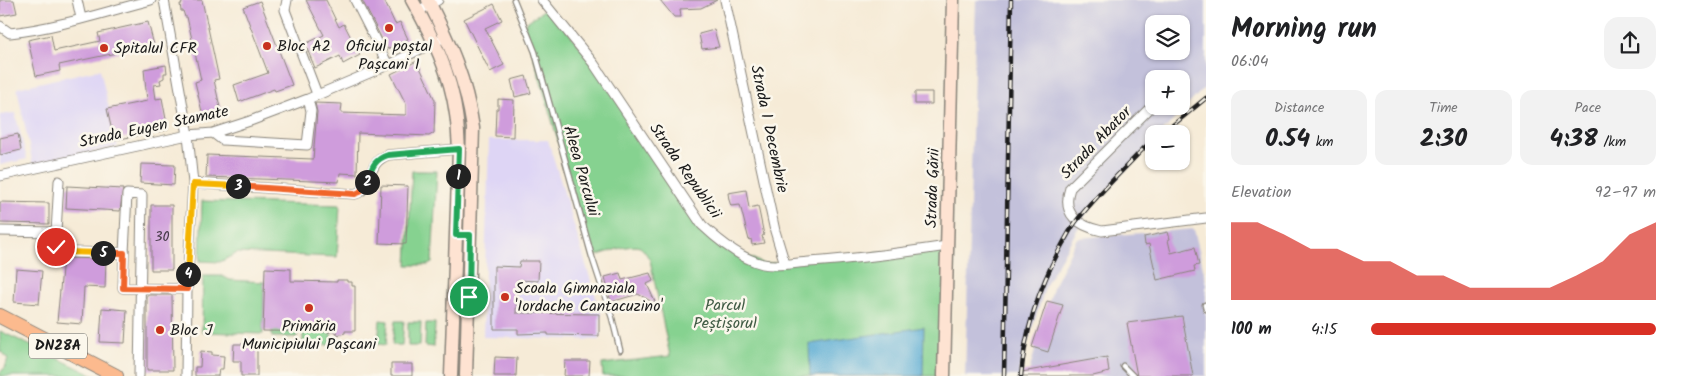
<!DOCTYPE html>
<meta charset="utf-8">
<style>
:root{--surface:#fff;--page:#f2f2f2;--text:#202124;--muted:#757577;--accent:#d93025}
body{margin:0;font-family:Kalam,sans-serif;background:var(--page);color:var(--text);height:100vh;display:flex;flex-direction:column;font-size:19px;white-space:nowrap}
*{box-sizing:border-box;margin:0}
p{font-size:16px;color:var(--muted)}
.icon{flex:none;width:28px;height:28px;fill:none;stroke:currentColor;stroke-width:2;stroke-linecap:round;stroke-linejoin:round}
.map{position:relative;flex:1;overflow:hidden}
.details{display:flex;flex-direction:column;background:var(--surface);width:475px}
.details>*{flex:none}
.fabs{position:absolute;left:1145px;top:15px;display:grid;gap:10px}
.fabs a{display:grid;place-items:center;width:45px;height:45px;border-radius:10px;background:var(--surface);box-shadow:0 1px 4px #0004;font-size:25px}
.pin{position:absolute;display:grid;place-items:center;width:42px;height:42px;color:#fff;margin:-21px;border:2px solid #fff;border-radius:50%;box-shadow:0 1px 5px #0007}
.km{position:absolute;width:25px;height:25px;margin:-12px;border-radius:50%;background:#222;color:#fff;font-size:14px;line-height:25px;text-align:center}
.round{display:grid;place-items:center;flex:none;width:52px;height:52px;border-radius:15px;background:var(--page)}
.overview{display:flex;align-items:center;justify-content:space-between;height:85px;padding:0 25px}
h1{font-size:28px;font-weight:700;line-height:38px}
.figures{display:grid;grid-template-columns:repeat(3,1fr);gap:8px;height:85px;padding:5px 25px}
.figures div{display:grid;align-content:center;border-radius:12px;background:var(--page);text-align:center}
.figures b{font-size:25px;font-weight:700}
.figures small{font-size:14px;font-weight:400}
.figures p{font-size:14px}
.chart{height:140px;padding:10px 25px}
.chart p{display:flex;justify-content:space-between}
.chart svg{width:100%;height:90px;margin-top:5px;fill:var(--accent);opacity:.7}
ul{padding:0 25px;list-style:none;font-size:16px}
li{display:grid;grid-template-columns:80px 60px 1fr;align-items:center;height:38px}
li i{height:12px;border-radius:6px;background:var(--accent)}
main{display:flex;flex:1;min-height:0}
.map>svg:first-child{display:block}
.built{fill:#ded5f5}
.industrial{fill:#c3c1db;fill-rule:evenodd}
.green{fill:#86d290;stroke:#517756}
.water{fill:#57aad3;stroke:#3a6378}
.building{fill:#cf9cdc}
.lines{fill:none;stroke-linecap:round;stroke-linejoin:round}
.lane-casing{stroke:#89847a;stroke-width:7}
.street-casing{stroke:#89847a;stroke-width:11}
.secondary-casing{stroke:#89847a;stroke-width:15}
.primary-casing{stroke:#89847a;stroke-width:16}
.lane{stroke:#fff;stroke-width:4.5}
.street{stroke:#fff;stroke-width:9}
.secondary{stroke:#fee3d2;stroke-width:12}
.primary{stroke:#fcba8e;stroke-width:14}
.rail-casing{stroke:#1c1c1c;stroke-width:4.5}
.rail{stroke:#fbf7ec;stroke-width:2.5;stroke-dasharray:8;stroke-linecap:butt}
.split-1-casing{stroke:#fff;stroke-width:10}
.split-2-casing{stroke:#fff;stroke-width:10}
.split-3-casing{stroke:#fff;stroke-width:10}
.split-4-casing{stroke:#fff;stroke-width:10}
.split-5-casing{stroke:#fff;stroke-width:10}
.split-6-casing{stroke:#fff;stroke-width:10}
.split-1{stroke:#22a559;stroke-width:6}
.split-2{stroke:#22a559;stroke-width:6}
.split-3{stroke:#f0652b;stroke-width:6}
.split-4{stroke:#f5b400;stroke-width:6}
.split-5{stroke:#f0652b;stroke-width:6}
.split-6{stroke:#f5b400;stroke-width:6}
.poi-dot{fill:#c8321e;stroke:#fbf7ec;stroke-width:2}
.labels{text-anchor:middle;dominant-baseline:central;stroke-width:5;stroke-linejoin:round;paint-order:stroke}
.number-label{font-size:14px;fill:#493c4c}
.shield{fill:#fbf7ec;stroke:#5f5e5a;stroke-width:1}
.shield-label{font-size:15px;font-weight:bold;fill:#1c1c1c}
.poi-label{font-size:16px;fill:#1c1c1c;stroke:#fbf7ec;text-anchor:start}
.street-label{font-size:16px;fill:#1c1c1c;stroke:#fbf7ec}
.park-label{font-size:16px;fill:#415c45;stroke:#fbf7ec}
</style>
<main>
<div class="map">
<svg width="1206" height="376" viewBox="0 0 1206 376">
<rect width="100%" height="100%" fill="#fbf7ec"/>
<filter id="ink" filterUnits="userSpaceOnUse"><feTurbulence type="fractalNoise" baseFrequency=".02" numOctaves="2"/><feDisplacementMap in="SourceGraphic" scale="10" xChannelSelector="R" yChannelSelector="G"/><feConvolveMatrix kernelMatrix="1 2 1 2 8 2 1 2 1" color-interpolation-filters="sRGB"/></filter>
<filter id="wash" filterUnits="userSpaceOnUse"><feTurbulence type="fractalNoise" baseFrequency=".0096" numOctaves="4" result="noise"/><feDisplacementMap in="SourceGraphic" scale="20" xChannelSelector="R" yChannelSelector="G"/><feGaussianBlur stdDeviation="1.12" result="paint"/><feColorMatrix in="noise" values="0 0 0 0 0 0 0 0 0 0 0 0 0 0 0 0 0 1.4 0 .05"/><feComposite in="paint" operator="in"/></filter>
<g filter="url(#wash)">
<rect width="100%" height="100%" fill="#f6ebd7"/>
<!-- built -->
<path class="built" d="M100,69L118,147L33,165L17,88Z
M15,113L27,159L0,165V115Z
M489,140H548L601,314L600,340L483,337Z"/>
<!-- industrial -->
<path class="industrial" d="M976,0H1206V86L1160,134H1154V141L1089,209L1046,285L1021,363L1019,376H965ZM1154,24H1181V51H1154ZM1154,79H1181V106H1154Z
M1194,229L1206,281V376H1029L1030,368L1054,285L1077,238Z"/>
<!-- green -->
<path class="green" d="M548,7L594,64L702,225L718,240L763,264L947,246L944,376H603L602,364L670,356L650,260C647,255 644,250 640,247C630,243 603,254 592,257L524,24Z
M412,171H437L432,263L428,265H407Z
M202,201L340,205L337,257L237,253L220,262L200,261Z
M203,276H222L230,280L264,282L263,334L202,332Z
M380,320L388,321L386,345L378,344Z
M395,321H404L402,345H392Z
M408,322H421L420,346H408Z
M426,323H435L434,347L425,346Z
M0,331L95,376H0V372L5,368L8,358L0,351Z
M272,331H297V337H272Z
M303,332H331V345L303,344Z"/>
<!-- water -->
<path class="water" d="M924,327L923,376H810L809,344Z"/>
<g id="blocks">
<!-- building -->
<path class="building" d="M0,0H14L17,13L0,16Z
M181,0H202L219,79L214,80L221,112L203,116L195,82L201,80L187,17H185L183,11H181L180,4H182Z
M306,0H326L339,27L344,24L360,55L343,64L340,56L315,68L305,44L324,35Z
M362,0H384L395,24L400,22L408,39L387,49Z
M660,0H717L701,8L680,9L681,17H674Z
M260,1L292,85L275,91L274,89L239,102L234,85L268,73L243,7Z
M494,4L502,20L485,28L504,65L490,72L464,19Z
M148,22L154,45L59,65L60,71L36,76L28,40L51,35L54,51L100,41L98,33Z
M714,30L719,47L702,49L699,34Z
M417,61L435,100L434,133L429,136L358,133L357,174L340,173L339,182L206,177L207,155L313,159L317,112L315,103L342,104L341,113L406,115V104L391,74Z
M166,65L167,73H164V78L160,80L161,84L154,85L156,99L162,98L168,130L114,140L107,109L147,101L144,69Z
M526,76L531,93L515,97L511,80Z
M915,92H932V104H915Z
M498,99L514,100L513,137L495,136L496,109H498Z
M18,134L21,150L0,155V138Z
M141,164L175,165L174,185L140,183Z
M381,185L408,186L406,244L379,243Z
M67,186L123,189L120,211L66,208Z
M746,190L749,208L758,206L764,235L762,236L764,243L752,245L751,239L749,240L740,205L731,206L729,200L728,193Z
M0,202L49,203V224L0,223Z
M151,205H172V270H151Z
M1168,232L1170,239L1168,240L1171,253L1195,247L1199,265L1194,266L1195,271L1157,280L1149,244L1145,245L1144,237Z
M63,258L106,259L105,288L84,287L82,324L57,322Z
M520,261H539L538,281L517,280L516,313L599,314V336L548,335V333L518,334V329H494V266L519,267Z
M265,268L291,269V281L337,282V280H347V282H352V286H355V331H345V333L337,335V332L263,331Z
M16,269L42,271L39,304L14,302Z
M620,273L622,280L650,273L653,281L647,284L656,304L638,294L611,302L605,277Z
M147,295H172L173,370H147Z
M1047,301L1063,305L1048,352L1032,347Z
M102,308L127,310L125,343L100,342Z
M1182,316L1193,376H1137L1127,323Z
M234,344H257V376H241V361H233Z
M201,351L212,352V355L224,356L223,369H219L218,376H195V367H200Z
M495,357L517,358L516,376H494Z
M1107,357L1109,372L1093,376H1022V372Z
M565,361H590L589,376H564Z
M391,364H412V376H391Z"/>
</g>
</g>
<g filter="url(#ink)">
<use href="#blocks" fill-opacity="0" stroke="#89847a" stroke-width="1"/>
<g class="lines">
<!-- lane casing -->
<g class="lane-casing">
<path id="lane" d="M514,0L535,52L592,257L612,318L620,350
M1205,305L1206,309
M1123,366L1133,376"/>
</g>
<!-- street casing -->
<g class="street-casing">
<path id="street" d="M77,0L81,18
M164,0L188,135L193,183L187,289L186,376
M287,0L285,10L317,94
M355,0L388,65
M542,0L594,64L702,225C718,240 741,259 763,264C777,267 795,263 809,262C856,259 901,253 947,246
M725,0L775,231L785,264
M418,11L438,0
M0,26L10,33C57,28 105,12 151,0
M1154,104L1070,188C1061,215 1079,226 1102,231L1206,218
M213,133L222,140L307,145L311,111L308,99
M0,176L188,135L213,133L250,121L308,99L388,65L439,40
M193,183L355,194C374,189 365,163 388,155L459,149
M0,231L56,232V247L64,252L124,253L123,288L187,289
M56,232L59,181
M124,253L127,194L142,195L139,376"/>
</g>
<!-- secondary casing -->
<g class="secondary-casing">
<path id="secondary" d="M412,0C432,35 451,74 456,114C458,126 458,137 459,149L451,376
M428,0C450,44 466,79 473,128L466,376
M944,376L953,0"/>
</g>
<!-- primary casing -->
<g class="primary-casing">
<path id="primary" d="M0,316L116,376"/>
</g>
<!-- lane -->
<use href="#lane" class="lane"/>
<!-- street -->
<use href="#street" class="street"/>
<!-- secondary -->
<use href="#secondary" class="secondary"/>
<!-- primary -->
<use href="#primary" class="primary"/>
<!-- rail casing -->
<g class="rail-casing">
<path id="rail" d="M1162,134L1206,98
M1004,376L1011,0
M1021,376C1025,330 1040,285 1062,245C1067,236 1072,226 1078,219C1098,194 1122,171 1144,148L1154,140"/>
</g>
<!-- rail -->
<use href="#rail" class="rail"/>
</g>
</g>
<g class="lines" filter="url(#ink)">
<!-- split-1 casing -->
<g class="split-1-casing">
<path id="split-1" d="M458,176L456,235H470L469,297"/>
</g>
<!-- split-2 casing -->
<g class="split-2-casing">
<path id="split-2" d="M367,182C372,168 373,160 388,155L459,149L458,176"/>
</g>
<!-- split-3 casing -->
<g class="split-3-casing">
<path id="split-3" d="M238,186L355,194L360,192L367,182"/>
</g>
<!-- split-4 casing -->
<g class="split-4-casing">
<path id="split-4" d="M188,274L193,184L238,186"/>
</g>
<!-- split-5 casing -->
<g class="split-5-casing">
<path id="split-5" d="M103,253H124L123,288L187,289L188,274"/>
</g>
<!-- split-6 casing -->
<g class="split-6-casing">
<path id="split-6" d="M56,247L64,252L103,253"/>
</g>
<!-- split-1 -->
<use href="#split-1" class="split-1"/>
<!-- split-2 -->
<use href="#split-2" class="split-2"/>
<!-- split-3 -->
<use href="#split-3" class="split-3"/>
<!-- split-4 -->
<use href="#split-4" class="split-4"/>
<!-- split-5 -->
<use href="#split-5" class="split-5"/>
<!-- split-6 -->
<use href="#split-6" class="split-6"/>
</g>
<!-- markers -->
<g class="poi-dot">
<circle cx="389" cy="28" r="5"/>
<circle cx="267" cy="46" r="5"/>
<circle cx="104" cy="48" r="5"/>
<circle cx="505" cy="297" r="5"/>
<circle cx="309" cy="308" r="5"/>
<circle cx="160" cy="330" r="5"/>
</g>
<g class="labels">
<!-- number labels -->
<g class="number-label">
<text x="162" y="237">30</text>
</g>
<!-- shield labels -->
<rect class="shield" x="29" y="333.5" width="58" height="25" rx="4"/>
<g class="shield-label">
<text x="58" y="346">DN28A</text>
</g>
<!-- poi labels -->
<g class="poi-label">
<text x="277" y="46">Bloc A2</text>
<text x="389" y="46" text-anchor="middle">Oficiul poștal<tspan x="389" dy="18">Pașcani 1</tspan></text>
<text x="114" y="48">Spitalul CFR</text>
<text x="515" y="288">Scoala Gimnaziala<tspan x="515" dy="18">'Iordache Cantacuzino'</tspan></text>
<text x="309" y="326" text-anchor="middle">Primăria<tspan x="309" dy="18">Municipiului Pașcani</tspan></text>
<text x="170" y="330">Bloc J</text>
</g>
<!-- street labels -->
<g class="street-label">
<text transform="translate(154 127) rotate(-12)">Strada Eugen Stamate</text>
<text transform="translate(769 129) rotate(78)">Strada 1 Decembrie</text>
<text transform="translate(1096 143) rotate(-46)">Strada Abator</text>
<text transform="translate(581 171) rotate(74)">Aleea Parcului</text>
<text transform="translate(685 171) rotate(55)">Strada Republicii</text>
<text transform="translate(933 188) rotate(-88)">Strada Gării</text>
</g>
<!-- park labels -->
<g class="park-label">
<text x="725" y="305">Parcul<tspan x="725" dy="18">Peștișorul</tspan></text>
</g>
</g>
</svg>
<div class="fabs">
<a><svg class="icon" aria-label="layers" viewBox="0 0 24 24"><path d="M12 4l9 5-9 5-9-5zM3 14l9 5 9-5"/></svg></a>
<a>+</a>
<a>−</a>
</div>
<div class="pin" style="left:469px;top:297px;background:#1e9e55"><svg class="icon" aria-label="arrive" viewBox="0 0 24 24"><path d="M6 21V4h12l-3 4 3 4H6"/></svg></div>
<div class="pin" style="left:56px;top:247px;background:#d93025"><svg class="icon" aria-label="check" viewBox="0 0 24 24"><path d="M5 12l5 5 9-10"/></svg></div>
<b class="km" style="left:458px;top:176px">1</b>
<b class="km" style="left:367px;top:182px">2</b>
<b class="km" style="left:238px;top:186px">3</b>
<b class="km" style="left:188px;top:274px">4</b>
<b class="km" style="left:103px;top:253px">5</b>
</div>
<section class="details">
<div class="overview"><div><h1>Morning run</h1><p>06:04</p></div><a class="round"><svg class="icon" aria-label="share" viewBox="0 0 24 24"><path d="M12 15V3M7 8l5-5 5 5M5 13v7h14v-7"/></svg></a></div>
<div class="figures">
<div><p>Distance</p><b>0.54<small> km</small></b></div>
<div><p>Time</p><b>2:30</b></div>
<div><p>Pace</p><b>4:38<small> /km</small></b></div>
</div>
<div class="chart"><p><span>Elevation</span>92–97 m</p>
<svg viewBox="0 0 160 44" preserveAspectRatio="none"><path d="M0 44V6L10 6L20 12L30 19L40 19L50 25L60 25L70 32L80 32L90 38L100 38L110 38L120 38L130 32L140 25L150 12L160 6V44z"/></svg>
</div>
<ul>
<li><b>100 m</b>4:15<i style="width:100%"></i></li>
</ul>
</section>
</main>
